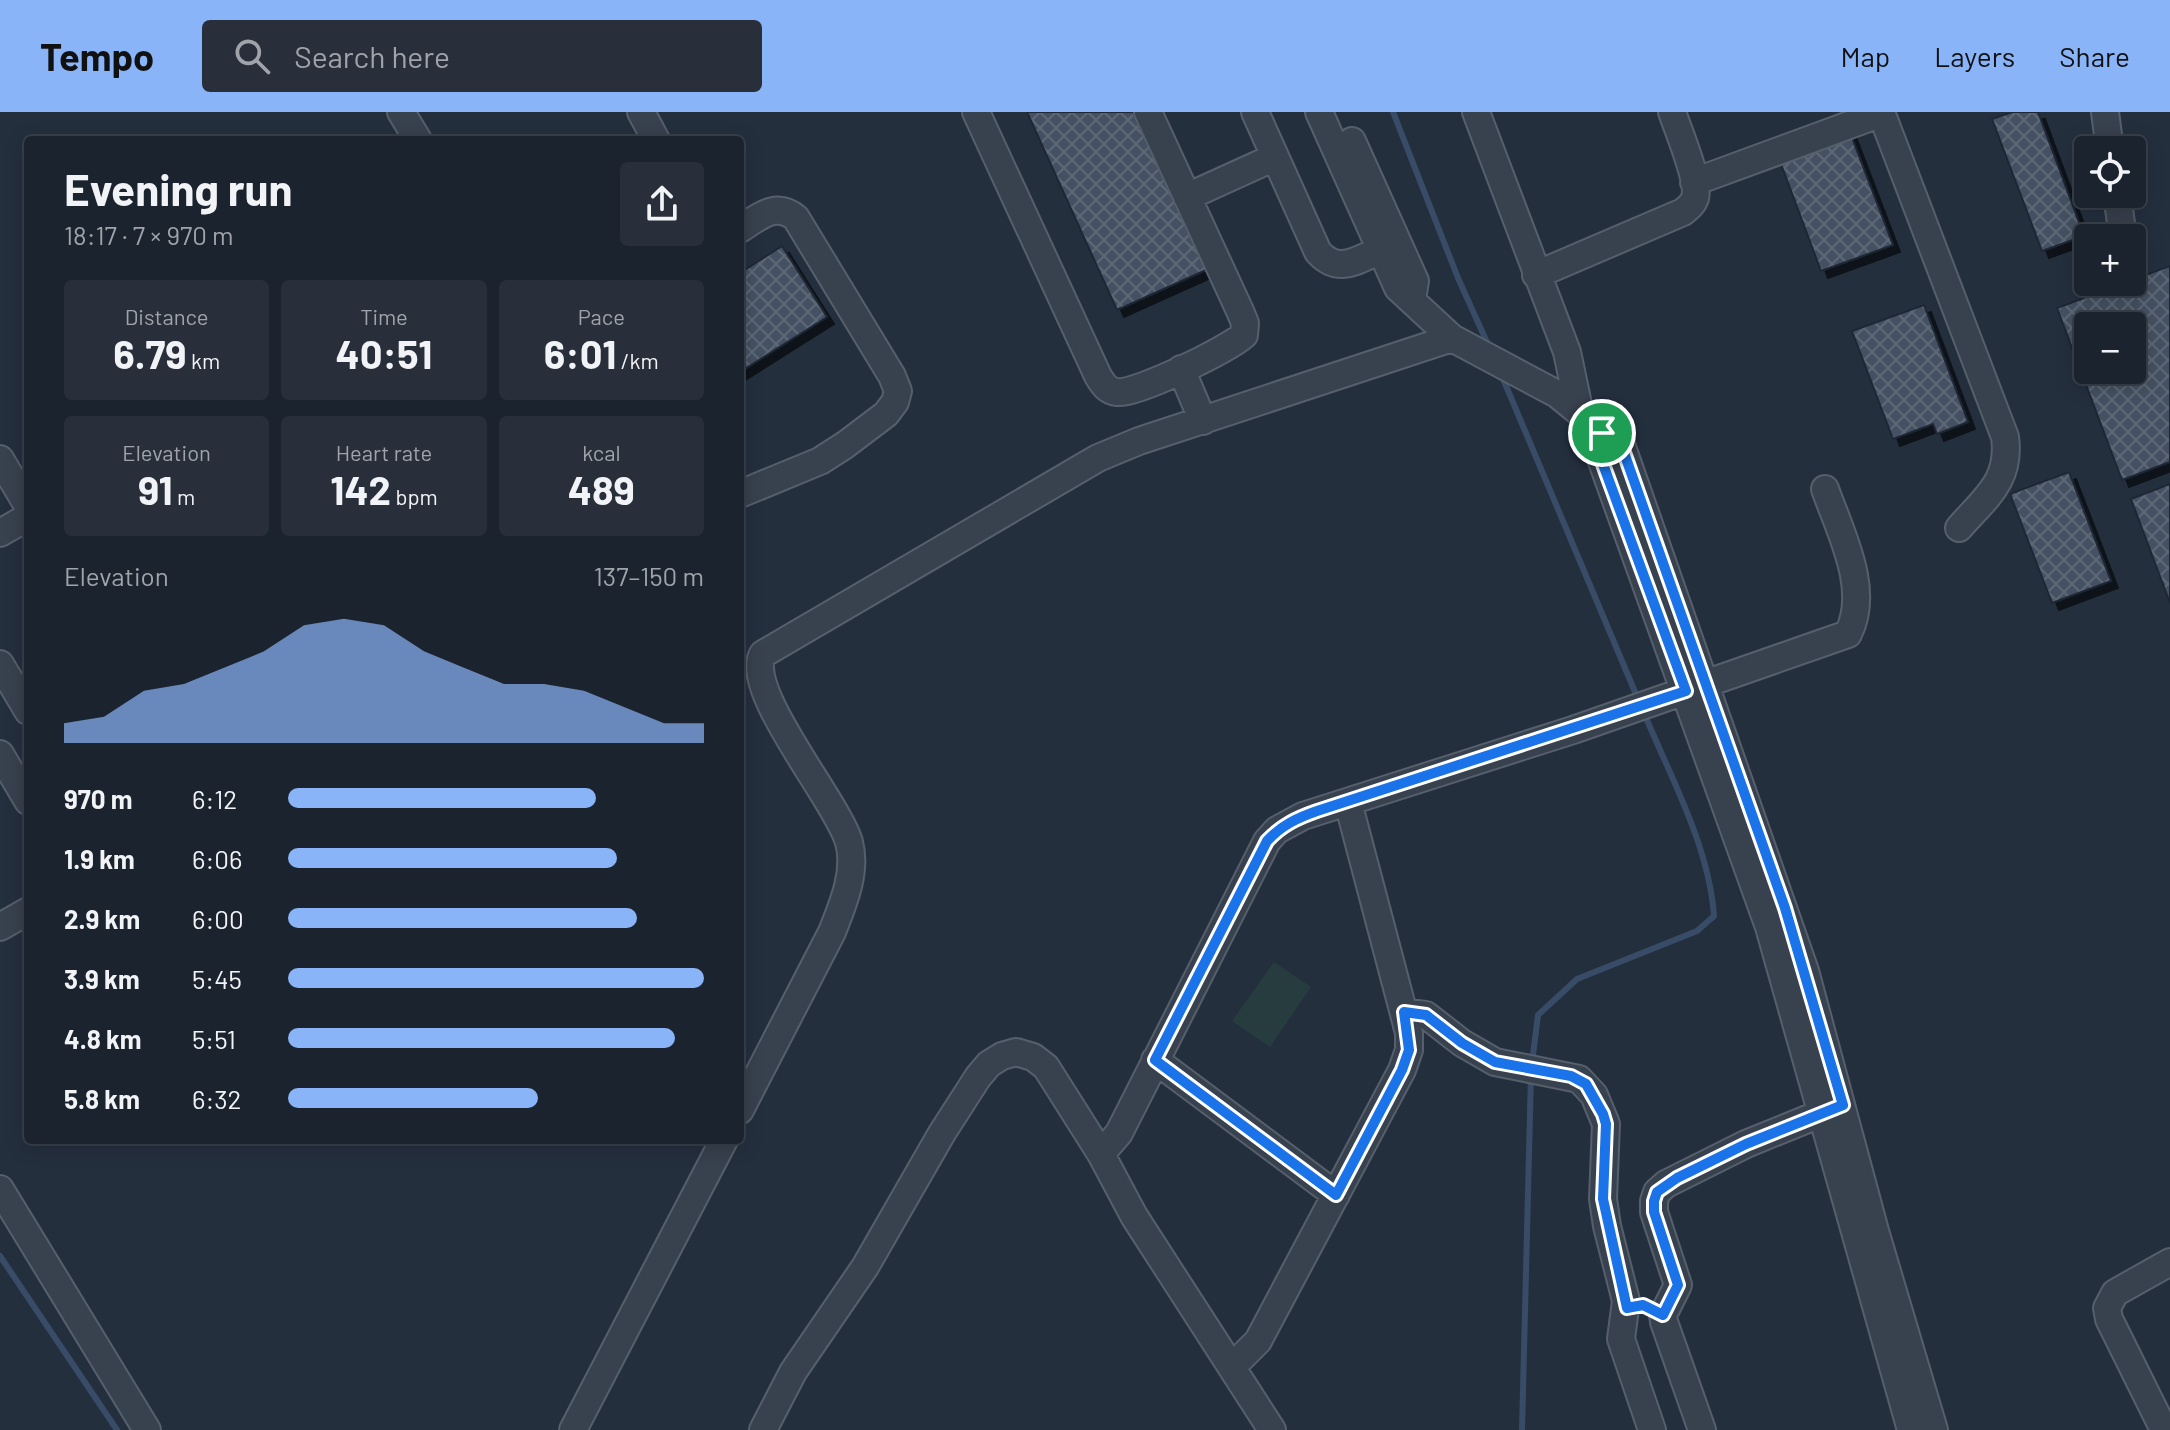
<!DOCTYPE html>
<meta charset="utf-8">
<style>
:root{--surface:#1b232e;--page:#282f3a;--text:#f1f3f6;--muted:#a0a4aa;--line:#39404a;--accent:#8ab4f8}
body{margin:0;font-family:Barlow,sans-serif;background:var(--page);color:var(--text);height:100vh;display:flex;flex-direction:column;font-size:30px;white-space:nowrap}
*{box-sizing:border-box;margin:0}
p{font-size:26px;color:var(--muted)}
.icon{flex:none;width:44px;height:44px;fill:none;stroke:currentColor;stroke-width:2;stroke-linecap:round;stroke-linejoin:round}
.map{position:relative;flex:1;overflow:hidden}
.drawer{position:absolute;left:24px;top:24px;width:720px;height:1008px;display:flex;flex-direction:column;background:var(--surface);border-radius:8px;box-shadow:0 4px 20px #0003,0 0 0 2px var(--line)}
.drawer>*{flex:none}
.fabs{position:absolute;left:2074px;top:24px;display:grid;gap:16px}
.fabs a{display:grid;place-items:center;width:72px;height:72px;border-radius:8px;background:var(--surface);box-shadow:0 4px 20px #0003,0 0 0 2px var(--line);font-size:40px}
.pin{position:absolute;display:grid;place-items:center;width:68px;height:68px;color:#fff;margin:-34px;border:4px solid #fff;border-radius:50%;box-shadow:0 2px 8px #0007}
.round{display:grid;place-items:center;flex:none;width:84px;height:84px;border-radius:8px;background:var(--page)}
.head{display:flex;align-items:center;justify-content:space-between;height:136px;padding:0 40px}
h1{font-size:44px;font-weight:700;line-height:60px}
.metrics{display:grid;grid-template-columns:repeat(3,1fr);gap:12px;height:136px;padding:8px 40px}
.metrics div{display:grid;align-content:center;border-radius:8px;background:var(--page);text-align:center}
.metrics b{font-size:40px;font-weight:700}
.metrics small{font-size:22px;font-weight:400}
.metrics p{font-size:22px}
.chart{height:224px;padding:16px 40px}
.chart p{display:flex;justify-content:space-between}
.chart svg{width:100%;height:144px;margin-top:8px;fill:var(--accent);opacity:.7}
ul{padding:0 40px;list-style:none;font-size:26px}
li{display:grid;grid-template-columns:128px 96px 1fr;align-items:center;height:60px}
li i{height:20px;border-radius:10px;background:var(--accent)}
header{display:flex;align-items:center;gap:48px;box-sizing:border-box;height:112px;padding:0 40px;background:var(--accent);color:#111}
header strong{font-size:38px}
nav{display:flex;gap:44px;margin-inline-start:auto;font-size:28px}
.search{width:560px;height:72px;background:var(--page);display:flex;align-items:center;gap:20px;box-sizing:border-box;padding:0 28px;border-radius:8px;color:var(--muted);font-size:30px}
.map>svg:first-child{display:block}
.green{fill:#263c3f}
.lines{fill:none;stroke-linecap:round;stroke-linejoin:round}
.stream{stroke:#394c67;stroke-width:6}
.building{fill:url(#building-cross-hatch);stroke:#1f2835;stroke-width:2;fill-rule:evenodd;filter:url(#shadow)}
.minor-casing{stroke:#565f6c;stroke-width:30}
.minor{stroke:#38414e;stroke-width:26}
.route-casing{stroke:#fff;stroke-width:16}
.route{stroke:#1a73e8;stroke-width:10}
</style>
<header>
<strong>Tempo</strong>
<div class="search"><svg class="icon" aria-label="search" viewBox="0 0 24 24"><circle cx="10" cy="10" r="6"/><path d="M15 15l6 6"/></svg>Search here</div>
<nav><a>Map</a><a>Layers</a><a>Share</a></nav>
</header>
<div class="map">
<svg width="2170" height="1318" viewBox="0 0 2170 1318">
<defs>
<pattern id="building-cross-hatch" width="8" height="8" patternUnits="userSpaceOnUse" patternTransform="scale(2)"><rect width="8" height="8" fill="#455162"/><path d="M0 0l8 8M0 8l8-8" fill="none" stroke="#5d6877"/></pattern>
<filter id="shadow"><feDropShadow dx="7" dy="7" stdDeviation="0" flood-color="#0009"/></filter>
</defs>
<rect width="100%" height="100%" fill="#242f3e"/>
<!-- green -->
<path class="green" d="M1274,850L1311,875L1270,935L1232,909Z"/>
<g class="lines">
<!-- stream -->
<path class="stream" d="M1393,0L1458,166L1490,237
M1501,262L1638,587
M1532,951L1538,903L1577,867L1697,819L1714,804C1709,734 1671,666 1644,601
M0,1144L117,1318
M1522,1318L1531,962"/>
</g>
<!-- building -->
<path class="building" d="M1027,0H1133L1206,158L1117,198Z
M2012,0H2038L2084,124L2042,139L1992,7Z
M1849,18L1893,133L1821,159L1778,44Z
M782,134L827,205L740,260V161Z
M2170,154V350L2122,368L2057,196ZM2088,214H2132V258H2088Z
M1924,193L1968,310L1937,322L1933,312L1893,327L1852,219Z
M2069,360L2111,469L2052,491L2010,382Z
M2170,372V491L2131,387Z"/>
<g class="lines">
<!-- minor casing -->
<g class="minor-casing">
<path id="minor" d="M401,0L418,28
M641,0L656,28
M976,0L1098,264C1103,272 1107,279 1117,280C1136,283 1228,237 1244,223L1245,211L1240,199L1148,0
M1255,0L1318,140C1339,163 1356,148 1381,138
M1319,0L1398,176L1452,226L1557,282L1622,335L1805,859L1875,1119L1934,1318
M1476,0L1567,240L1579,297
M1881,0L2005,325C2011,369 1985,386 1959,416
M2105,0L2110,38
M1352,29L1415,169L1412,187
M1694,70L1882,1
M2117,82L2123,126
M1187,85L1275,45
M740,117C759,105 776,89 796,106L892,264L898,279L895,290L886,302L845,333L820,349L740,382
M1536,163L1683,100C1688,96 1693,92 1695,86C1700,69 1678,18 1672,0
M1181,257L1203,309
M1602,321L1600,344L1769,815L1911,1318
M0,347L28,394
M0,421L28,405
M0,552L28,599
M0,642L28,689
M0,815L28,799
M1404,900L1426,903L1462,931L1495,950L1579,967L1594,983L1606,1012L1603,1087L1607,1114L1626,1189L1621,1227L1652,1318
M1155,948L1336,1083
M740,998L832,820C843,792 857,760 849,730C837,689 742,577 763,542L1098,346L1139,329L1452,226
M1101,1042L1119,1021L1267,729L1277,718L1303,704L1573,618L1848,522C1871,477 1840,420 1825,377
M0,1077L147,1318
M1232,1255L1258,1229L1402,958L1409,938V921L1348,690
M573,1318L724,1028
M763,1318L793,1260L865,1155L942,1021L978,965L989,952L1002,944L1016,940L1033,945L1046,955L1101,1042L1134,1104L1272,1318
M1702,1318L1664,1210L1663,1203L1678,1173L1654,1100V1089L1657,1080L1666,1072L1746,1032L1837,995
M2164,1318L2109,1207L2107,1196L2115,1181L2170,1150"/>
</g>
<!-- minor -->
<use href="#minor" class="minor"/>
</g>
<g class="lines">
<!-- route casing -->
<g class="route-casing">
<path id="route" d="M1602,321L1622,335L1785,796L1843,993L1746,1032L1677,1066L1657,1080L1654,1089V1100L1678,1173L1663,1203L1643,1193L1627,1196L1603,1087L1606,1012L1603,1002L1586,972L1571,964L1495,950L1462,931L1426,903L1404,900L1409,938L1402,958L1336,1083L1155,948L1267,729C1282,713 1297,706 1317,699L1686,579L1600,344Z"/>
</g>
<!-- route -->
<use href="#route" class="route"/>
</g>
</svg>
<div class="fabs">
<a><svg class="icon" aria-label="locate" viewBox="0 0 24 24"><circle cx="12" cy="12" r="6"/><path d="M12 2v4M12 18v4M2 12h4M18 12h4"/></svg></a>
<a>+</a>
<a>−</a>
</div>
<div class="pin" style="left:1602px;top:321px;background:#1e9e55"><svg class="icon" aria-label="arrive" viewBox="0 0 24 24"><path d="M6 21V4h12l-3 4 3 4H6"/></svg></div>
<section class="drawer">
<div class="head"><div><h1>Evening run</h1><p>18:17 · 7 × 970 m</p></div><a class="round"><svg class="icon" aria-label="share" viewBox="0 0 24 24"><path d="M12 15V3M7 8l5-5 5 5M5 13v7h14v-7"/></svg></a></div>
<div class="metrics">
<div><p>Distance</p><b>6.79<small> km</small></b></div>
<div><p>Time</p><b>40:51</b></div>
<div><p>Pace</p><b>6:01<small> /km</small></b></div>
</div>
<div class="metrics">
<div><p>Elevation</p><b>91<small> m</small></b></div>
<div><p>Heart rate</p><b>142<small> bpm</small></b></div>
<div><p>kcal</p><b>489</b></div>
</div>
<div class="chart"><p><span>Elevation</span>137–150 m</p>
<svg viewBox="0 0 160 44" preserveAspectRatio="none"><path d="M0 44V38L10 36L20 28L30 26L40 21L50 16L60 8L70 6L80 8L90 16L100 21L110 26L120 26L130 28L140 33L150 38L160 38V44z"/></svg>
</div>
<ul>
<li><b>970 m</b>6:12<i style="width:74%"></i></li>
<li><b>1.9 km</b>6:06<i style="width:79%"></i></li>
<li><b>2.9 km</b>6:00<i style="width:84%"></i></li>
<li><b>3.9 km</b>5:45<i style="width:100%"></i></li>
<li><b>4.8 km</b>5:51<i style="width:93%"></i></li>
<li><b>5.8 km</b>6:32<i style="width:60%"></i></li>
</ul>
</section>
</div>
